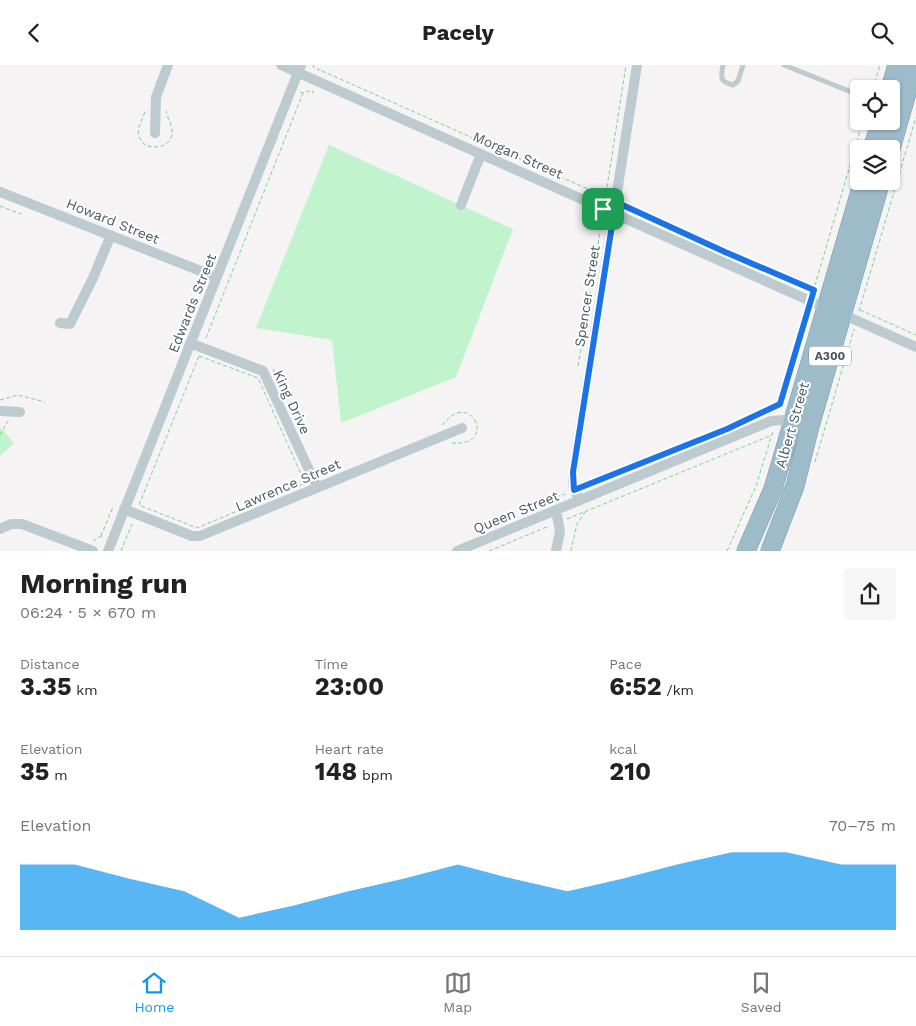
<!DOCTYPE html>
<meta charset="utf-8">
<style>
:root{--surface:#fff;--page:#f6f6f6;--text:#222;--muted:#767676;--line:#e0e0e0;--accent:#1298f0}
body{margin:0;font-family:"Work Sans",sans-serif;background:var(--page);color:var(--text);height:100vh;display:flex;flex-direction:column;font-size:19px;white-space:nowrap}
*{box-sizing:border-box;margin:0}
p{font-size:16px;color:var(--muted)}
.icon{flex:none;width:28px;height:28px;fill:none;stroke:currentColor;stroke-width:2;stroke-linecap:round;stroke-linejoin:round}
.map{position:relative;height:486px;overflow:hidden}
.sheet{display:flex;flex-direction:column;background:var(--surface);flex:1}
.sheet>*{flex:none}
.buttons{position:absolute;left:850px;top:15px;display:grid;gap:10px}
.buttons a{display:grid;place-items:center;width:50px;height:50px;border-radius:5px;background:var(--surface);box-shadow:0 1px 4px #0004;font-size:25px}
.pin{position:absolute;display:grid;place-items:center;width:42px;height:42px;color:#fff;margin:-21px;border-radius:10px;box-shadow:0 2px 8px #0006}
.round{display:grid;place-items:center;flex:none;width:52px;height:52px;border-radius:5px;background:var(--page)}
.overview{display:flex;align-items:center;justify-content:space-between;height:85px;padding:0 20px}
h1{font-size:28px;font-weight:700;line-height:38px}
.metrics{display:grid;grid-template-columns:repeat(3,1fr);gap:8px;height:85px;padding:5px 20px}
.metrics div{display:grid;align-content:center}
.metrics b{font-size:25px;font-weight:700}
.metrics small{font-size:14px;font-weight:400}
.metrics p{font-size:14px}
.chart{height:140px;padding:10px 20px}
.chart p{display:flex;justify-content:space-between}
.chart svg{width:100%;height:90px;margin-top:5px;fill:var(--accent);opacity:.7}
header{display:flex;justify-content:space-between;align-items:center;height:65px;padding:0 20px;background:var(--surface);font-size:22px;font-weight:700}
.menu{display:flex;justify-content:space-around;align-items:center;height:70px;border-top:1px solid var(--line);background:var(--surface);font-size:14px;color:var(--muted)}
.menu a{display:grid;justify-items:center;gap:2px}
.menu .active{color:var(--accent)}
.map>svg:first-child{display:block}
.green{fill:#c1f3cc}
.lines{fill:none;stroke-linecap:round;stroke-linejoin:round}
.trunk-casing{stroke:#749aaf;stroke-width:19}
.path{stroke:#77d396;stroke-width:1;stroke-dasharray:4 2.5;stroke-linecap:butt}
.service{stroke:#bdcacf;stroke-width:5}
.minor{stroke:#bdcacf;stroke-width:10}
.trunk{stroke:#9ebbca;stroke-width:18}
.route-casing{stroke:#fff;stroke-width:10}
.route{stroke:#1a73e8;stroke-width:6}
.labels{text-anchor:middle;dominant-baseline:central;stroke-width:4;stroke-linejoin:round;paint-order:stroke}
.shield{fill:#fff;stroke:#808c91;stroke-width:1}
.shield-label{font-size:12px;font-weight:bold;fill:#495a62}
.street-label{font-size:14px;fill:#495a62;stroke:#fff}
</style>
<header><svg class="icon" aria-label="back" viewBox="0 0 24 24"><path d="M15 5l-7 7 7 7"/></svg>Pacely<svg class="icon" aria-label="search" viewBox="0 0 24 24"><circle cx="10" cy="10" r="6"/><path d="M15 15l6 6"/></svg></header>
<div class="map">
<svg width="916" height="486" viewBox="0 0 916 486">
<rect width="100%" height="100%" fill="#f5f3f3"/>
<!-- green -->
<path class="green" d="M329,80L513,164L456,312L341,358L332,275L256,263Z
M0,362L14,378L0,391Z"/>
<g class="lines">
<!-- trunk casing -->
<g class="trunk-casing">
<path id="trunk" d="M890,24L897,0
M872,84L881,56
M891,84L915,0
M746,486L773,424L863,116
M770,486L795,421L810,361L881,116"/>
</g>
<!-- path -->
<path class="path" d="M314,0L313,2L322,6
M322,6L608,133
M873,24L880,0
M300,27L303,28L307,26L313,28V26
M145,47C140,60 133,68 145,80C156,85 173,81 172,66C172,59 167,52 166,46
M605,135L626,0
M0,141L21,149
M625,141L719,184
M732,190L814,225
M813,227L863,56
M860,245L916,270
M859,246L916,52
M206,273L303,28
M199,291L258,313L305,418L197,463L139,440Z
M578,301L602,154
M273,304L284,327
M0,335L18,330L45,337
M779,345L808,246
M738,359L780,339
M442,360C447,355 451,350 457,348C477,341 492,381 452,378
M0,370L8,356
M815,397L854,264
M585,421L681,382
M556,432L565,429
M567,454L772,370
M475,466L510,451
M101,471L113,442
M93,476L101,471L104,472
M121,486L132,459
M489,486L549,461
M571,486L577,459L585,447
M727,486L756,421L773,366"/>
<!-- service -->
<path class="service" d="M723,0C721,12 719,17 733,20L738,16L743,0
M784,0L859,30"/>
<!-- minor -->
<path class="minor" d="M281,0L826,243
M155,68L156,32L168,0
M0,127L216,212
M461,140L481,89
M842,249L916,282
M60,258L70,259L93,213L111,170
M190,278L263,306L317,422
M0,346L20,347
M579,436L573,419V407L637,0
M124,444L192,471H200L462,363
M556,445L560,466L556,486
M0,464L11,459H22L93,486
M108,486L301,0
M457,486L771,356L784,355L797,357"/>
<!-- trunk -->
<use href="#trunk" class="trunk"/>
</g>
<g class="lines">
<!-- route casing -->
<g class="route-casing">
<path id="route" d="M605,132L725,187L814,225L780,339L727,364L574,425L573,407L614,148L603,144Z"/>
</g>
<!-- route -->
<use href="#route" class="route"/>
</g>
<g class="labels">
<!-- shield labels -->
<rect class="shield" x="809" y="281.5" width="42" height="19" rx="4"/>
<g class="shield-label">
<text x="830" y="291">A300</text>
</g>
<!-- street labels -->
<g class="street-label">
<text transform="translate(518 90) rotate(24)">Morgan Street</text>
<text transform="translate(113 156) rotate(22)">Howard Street</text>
<text transform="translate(587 231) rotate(-81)">Spencer Street</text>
<text transform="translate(192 238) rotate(-68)">Edwards Street</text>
<text transform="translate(292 337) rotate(65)">King Drive</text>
<text transform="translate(792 360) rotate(-74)">Albert Street</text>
<text transform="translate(288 420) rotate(-23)">Lawrence Street</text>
<text transform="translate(516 447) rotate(-22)">Queen Street</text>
</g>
</g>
</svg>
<div class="buttons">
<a><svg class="icon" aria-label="locate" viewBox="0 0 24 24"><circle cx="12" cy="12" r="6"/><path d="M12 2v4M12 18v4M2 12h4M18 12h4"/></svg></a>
<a><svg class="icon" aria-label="layers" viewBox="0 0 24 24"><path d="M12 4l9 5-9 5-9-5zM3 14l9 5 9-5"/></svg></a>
</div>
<div class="pin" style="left:603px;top:144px;background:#1e9e55"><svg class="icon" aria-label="arrive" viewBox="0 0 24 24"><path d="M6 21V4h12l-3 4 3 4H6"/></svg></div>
</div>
<section class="sheet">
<div class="overview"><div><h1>Morning run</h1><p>06:24 · 5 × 670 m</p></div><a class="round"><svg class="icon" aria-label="share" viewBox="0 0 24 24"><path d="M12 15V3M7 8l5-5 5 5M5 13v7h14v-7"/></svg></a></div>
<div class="metrics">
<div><p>Distance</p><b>3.35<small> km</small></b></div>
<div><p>Time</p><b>23:00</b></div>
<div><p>Pace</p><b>6:52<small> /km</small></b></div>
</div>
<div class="metrics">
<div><p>Elevation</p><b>35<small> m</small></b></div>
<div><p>Heart rate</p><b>148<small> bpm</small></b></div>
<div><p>kcal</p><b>210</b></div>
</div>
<div class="chart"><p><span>Elevation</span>70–75 m</p>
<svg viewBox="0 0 160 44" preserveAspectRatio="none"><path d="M0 44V12L10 12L20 19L30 25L40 38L50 32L60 25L70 19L80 12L90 19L100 25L110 19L120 12L130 6L140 6L150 12L160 12V44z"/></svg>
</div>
</section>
<nav class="menu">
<a class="active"><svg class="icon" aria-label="home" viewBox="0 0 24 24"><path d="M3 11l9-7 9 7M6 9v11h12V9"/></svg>Home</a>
<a><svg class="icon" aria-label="map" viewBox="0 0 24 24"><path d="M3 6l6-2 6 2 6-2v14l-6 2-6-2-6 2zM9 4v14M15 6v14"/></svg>Map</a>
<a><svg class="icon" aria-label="saved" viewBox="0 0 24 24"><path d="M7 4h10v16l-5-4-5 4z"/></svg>Saved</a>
</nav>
